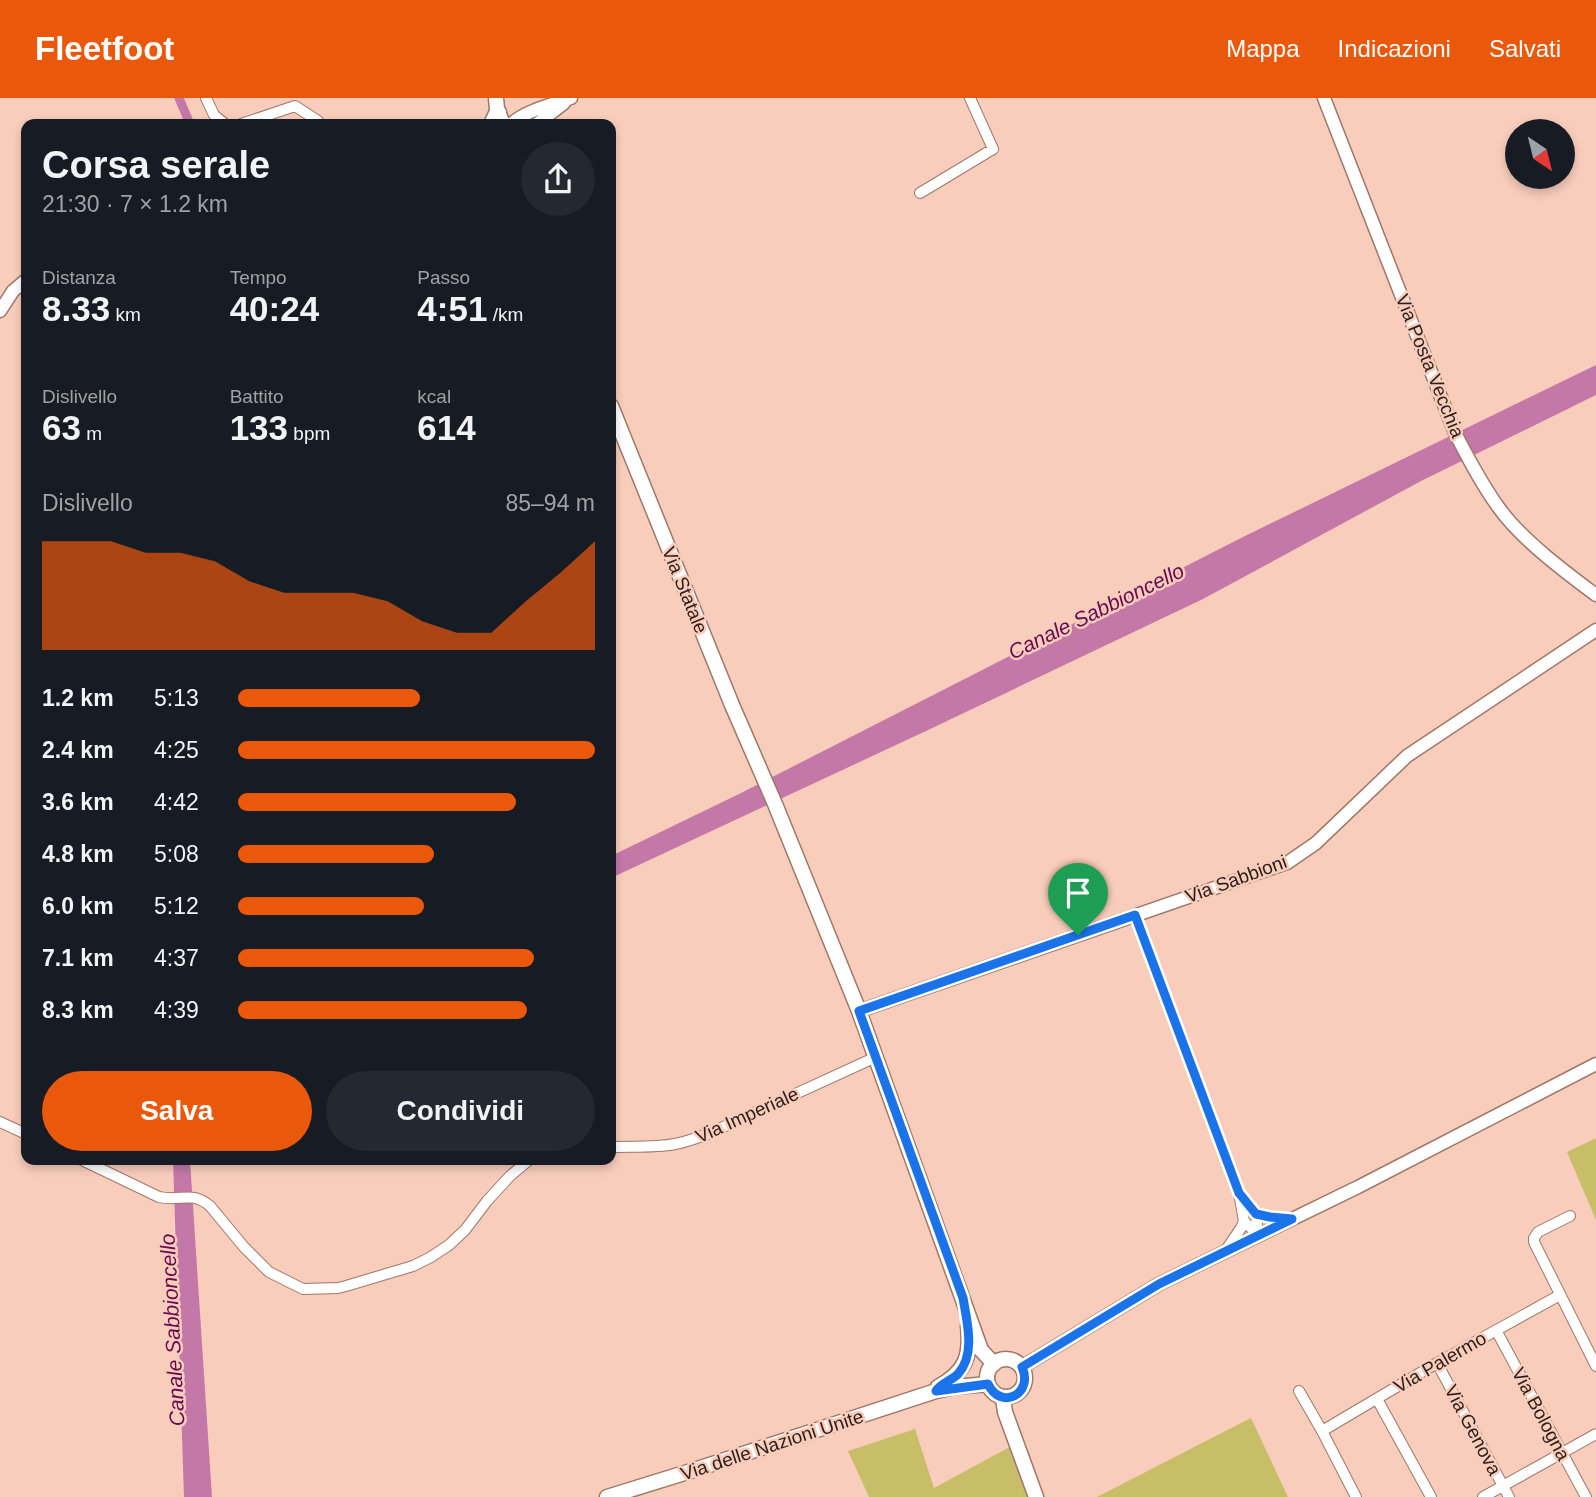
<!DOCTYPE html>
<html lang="it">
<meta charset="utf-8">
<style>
:root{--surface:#171b24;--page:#242831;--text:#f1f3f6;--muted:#9ea1a6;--accent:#ea580c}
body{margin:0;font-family:Arial,sans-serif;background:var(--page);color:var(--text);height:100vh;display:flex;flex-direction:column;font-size:26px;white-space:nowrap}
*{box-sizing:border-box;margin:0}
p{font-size:23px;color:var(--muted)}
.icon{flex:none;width:38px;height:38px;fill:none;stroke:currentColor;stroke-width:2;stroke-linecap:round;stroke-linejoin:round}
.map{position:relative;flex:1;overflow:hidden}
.side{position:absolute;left:21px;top:21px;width:595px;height:1046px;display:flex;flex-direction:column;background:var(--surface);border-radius:14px;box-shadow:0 4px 10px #0003}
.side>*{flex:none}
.needle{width:46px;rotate:145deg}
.controls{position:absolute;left:1505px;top:21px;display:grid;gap:14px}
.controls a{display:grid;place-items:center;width:70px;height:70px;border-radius:50%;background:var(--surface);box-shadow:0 4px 10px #0003;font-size:35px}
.pin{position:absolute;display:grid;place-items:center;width:60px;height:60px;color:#fff;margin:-72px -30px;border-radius:50% 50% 50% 0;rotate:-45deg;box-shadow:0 0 7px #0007}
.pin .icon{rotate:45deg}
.round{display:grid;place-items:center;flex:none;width:74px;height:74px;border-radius:37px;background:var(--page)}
.headline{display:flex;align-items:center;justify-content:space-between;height:119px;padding:0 21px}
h1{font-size:38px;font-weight:700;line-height:52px}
.metrics{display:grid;grid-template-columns:repeat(3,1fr);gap:10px;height:119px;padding:7px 21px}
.metrics div{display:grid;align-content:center}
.metrics b{font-size:35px;font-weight:700}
.metrics small{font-size:19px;font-weight:400}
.metrics p{font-size:19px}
.chart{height:196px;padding:14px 21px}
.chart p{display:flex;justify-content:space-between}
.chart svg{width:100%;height:126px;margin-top:7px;fill:var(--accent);opacity:.7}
.action{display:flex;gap:14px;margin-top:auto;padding:14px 21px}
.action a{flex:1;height:80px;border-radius:42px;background:var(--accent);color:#fff;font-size:28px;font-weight:700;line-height:80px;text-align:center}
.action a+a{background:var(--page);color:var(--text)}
ul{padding:0 21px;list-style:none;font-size:23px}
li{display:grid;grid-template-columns:112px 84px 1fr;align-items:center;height:52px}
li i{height:18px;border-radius:9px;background:var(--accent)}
header{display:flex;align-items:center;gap:42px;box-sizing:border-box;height:98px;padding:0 35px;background:var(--accent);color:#fff}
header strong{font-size:33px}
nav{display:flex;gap:38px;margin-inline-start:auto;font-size:24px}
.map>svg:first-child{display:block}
.green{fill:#c9be68}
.water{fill:#c478a8}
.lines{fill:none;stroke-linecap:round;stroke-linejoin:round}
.canal{stroke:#c478a8;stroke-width:9}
.minor-casing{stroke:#9f7767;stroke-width:12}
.tertiary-casing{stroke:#9f7767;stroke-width:15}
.secondary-casing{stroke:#9f7767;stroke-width:17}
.minor{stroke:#fff;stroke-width:10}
.tertiary{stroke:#fff;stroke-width:12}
.secondary{stroke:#fff;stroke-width:14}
.route-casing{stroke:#fff;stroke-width:14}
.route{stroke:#1a73e8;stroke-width:9}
.labels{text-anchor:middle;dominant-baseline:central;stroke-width:5;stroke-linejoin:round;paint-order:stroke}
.street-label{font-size:19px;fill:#2d1d17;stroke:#f9cdbc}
.water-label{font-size:21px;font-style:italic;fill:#68094f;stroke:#f9cdbc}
</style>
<header>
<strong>Fleetfoot</strong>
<nav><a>Mappa</a><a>Indicazioni</a><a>Salvati</a></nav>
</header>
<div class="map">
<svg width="1596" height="1399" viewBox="0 0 1596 1399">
<rect width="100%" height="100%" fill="#f9cdbc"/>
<!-- green -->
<path class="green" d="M1596,1040V1122L1567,1054Z
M1251,1320L1288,1399H1097L1235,1328Z
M915,1331L934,1390L1019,1344L1040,1399H869L848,1353Z"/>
<!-- water -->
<path class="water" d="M1596,267V297L1421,383L1203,501L926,633L611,780V758L741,695L1243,439Z
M173,1062H190L212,1399H184Z"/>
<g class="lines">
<!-- canal -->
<path class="canal" d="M179,0L190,26"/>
<!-- minor casing -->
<g class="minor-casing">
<path id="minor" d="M206,0L214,17L225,26
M241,26L295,8L318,23L319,26
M920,95L993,51L970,0
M1135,817L1239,1095L1244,1123L1258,1137
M0,1024L26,1036
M611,1049C632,1048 654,1050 675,1046C686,1044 697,1040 708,1036L876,959
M82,1062L159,1099C181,1104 191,1092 210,1108L244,1149L269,1174L303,1191L338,1190L346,1188L413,1168L431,1159L449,1147L465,1132L487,1103L510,1078L529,1062
M1241,1098L1256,1116L1258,1137
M1256,1116L1270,1119L1292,1121
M1570,1118L1538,1134L1534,1140V1144L1596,1268
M1226,1152L1241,1130L1244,1123
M1496,1232L1586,1399
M1437,1265L1509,1399
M1299,1293L1322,1333L1356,1399
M1377,1301L1431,1399
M1322,1333L1437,1265L1560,1197
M1483,1399L1596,1336"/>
</g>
<!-- tertiary casing -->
<g class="tertiary-casing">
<path id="tertiary" d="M1324,0L1455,335C1468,360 1482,387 1499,410C1521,441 1565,474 1596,497
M490,26L497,11L500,14
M511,26C525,13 553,6 571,0
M537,26L564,5
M0,213L13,193L26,182
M859,913L1287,765L1316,745L1407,658L1596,532
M1022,1269L1159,1186L1358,1089L1596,966"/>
</g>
<!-- secondary casing -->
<g class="secondary-casing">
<path id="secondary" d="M496,0L497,11L503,26
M611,308L732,607L775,706L859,913L981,1252L994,1266
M987 1280a19 19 0 1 1 38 0a19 19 0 1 1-38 0Z
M938,1289C966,1274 971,1258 968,1228
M1003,1300L1005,1314L1036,1399
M607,1399L691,1373L936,1293L954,1289L988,1286"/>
</g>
<!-- minor -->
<use href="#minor" class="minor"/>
<!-- tertiary -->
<use href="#tertiary" class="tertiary"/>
<!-- secondary -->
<use href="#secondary" class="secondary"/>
</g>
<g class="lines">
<!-- route casing -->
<g class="route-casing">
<path id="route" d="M1135,817L1239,1095L1256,1116L1270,1119L1292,1121L1159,1186L1022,1269C1034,1296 1001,1313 988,1286L936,1293C941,1285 951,1283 958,1276C976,1256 967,1224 963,1200L859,913Z"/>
</g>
<!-- route -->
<use href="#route" class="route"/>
</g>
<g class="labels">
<!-- street labels -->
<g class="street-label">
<text transform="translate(1430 268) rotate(68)">Via Posta Vecchia</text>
<text transform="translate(685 492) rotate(68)">Via Statale</text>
<text transform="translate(1236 781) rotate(-20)">Via Sabbioni</text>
<text transform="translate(747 1017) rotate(-24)">Via Imperiale</text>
<text transform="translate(1440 1264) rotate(-30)">Via Palermo</text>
<text transform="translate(1541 1316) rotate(62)">Via Bologna</text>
<text transform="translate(1473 1332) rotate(62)">Via Genova</text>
<text transform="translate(772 1347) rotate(-18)">Via delle Nazioni Unite</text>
</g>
<!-- water labels -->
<g class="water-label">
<text transform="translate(1096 513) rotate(-26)">Canale Sabbioncello</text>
<text transform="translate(172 1232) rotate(-93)">Canale Sabbioncello</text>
</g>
</g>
</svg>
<div class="controls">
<a><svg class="needle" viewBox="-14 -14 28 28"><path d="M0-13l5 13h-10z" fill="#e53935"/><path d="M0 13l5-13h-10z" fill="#9ea1a6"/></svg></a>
</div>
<div class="pin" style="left:1078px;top:837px;background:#1e9e55"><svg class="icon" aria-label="arrive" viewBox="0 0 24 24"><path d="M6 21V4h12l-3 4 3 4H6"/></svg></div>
<section class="side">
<div class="headline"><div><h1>Corsa serale</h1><p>21:30 · 7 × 1.2 km</p></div><a class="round"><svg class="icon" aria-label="share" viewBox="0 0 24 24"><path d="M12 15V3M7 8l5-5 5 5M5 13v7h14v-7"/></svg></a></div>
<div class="metrics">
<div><p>Distanza</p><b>8.33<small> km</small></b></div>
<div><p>Tempo</p><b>40:24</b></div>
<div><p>Passo</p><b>4:51<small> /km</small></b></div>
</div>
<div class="metrics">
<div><p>Dislivello</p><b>63<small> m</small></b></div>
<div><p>Battito</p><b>133<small> bpm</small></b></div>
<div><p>kcal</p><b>614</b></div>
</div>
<div class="chart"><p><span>Dislivello</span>85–94 m</p>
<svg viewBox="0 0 160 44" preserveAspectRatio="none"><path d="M0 44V6L10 6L20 6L30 10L40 10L50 13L60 20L70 24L80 24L90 24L100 27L110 34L120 38L130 38L140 27L150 17L160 6V44z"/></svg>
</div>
<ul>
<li><b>1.2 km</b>5:13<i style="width:51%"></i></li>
<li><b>2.4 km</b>4:25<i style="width:100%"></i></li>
<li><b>3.6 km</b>4:42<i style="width:78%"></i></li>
<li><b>4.8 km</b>5:08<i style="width:55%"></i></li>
<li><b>6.0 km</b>5:12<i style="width:52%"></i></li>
<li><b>7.1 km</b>4:37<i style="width:83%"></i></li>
<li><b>8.3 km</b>4:39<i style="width:81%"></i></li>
</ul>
<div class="action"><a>Salva</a><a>Condividi</a></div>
</section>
</div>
